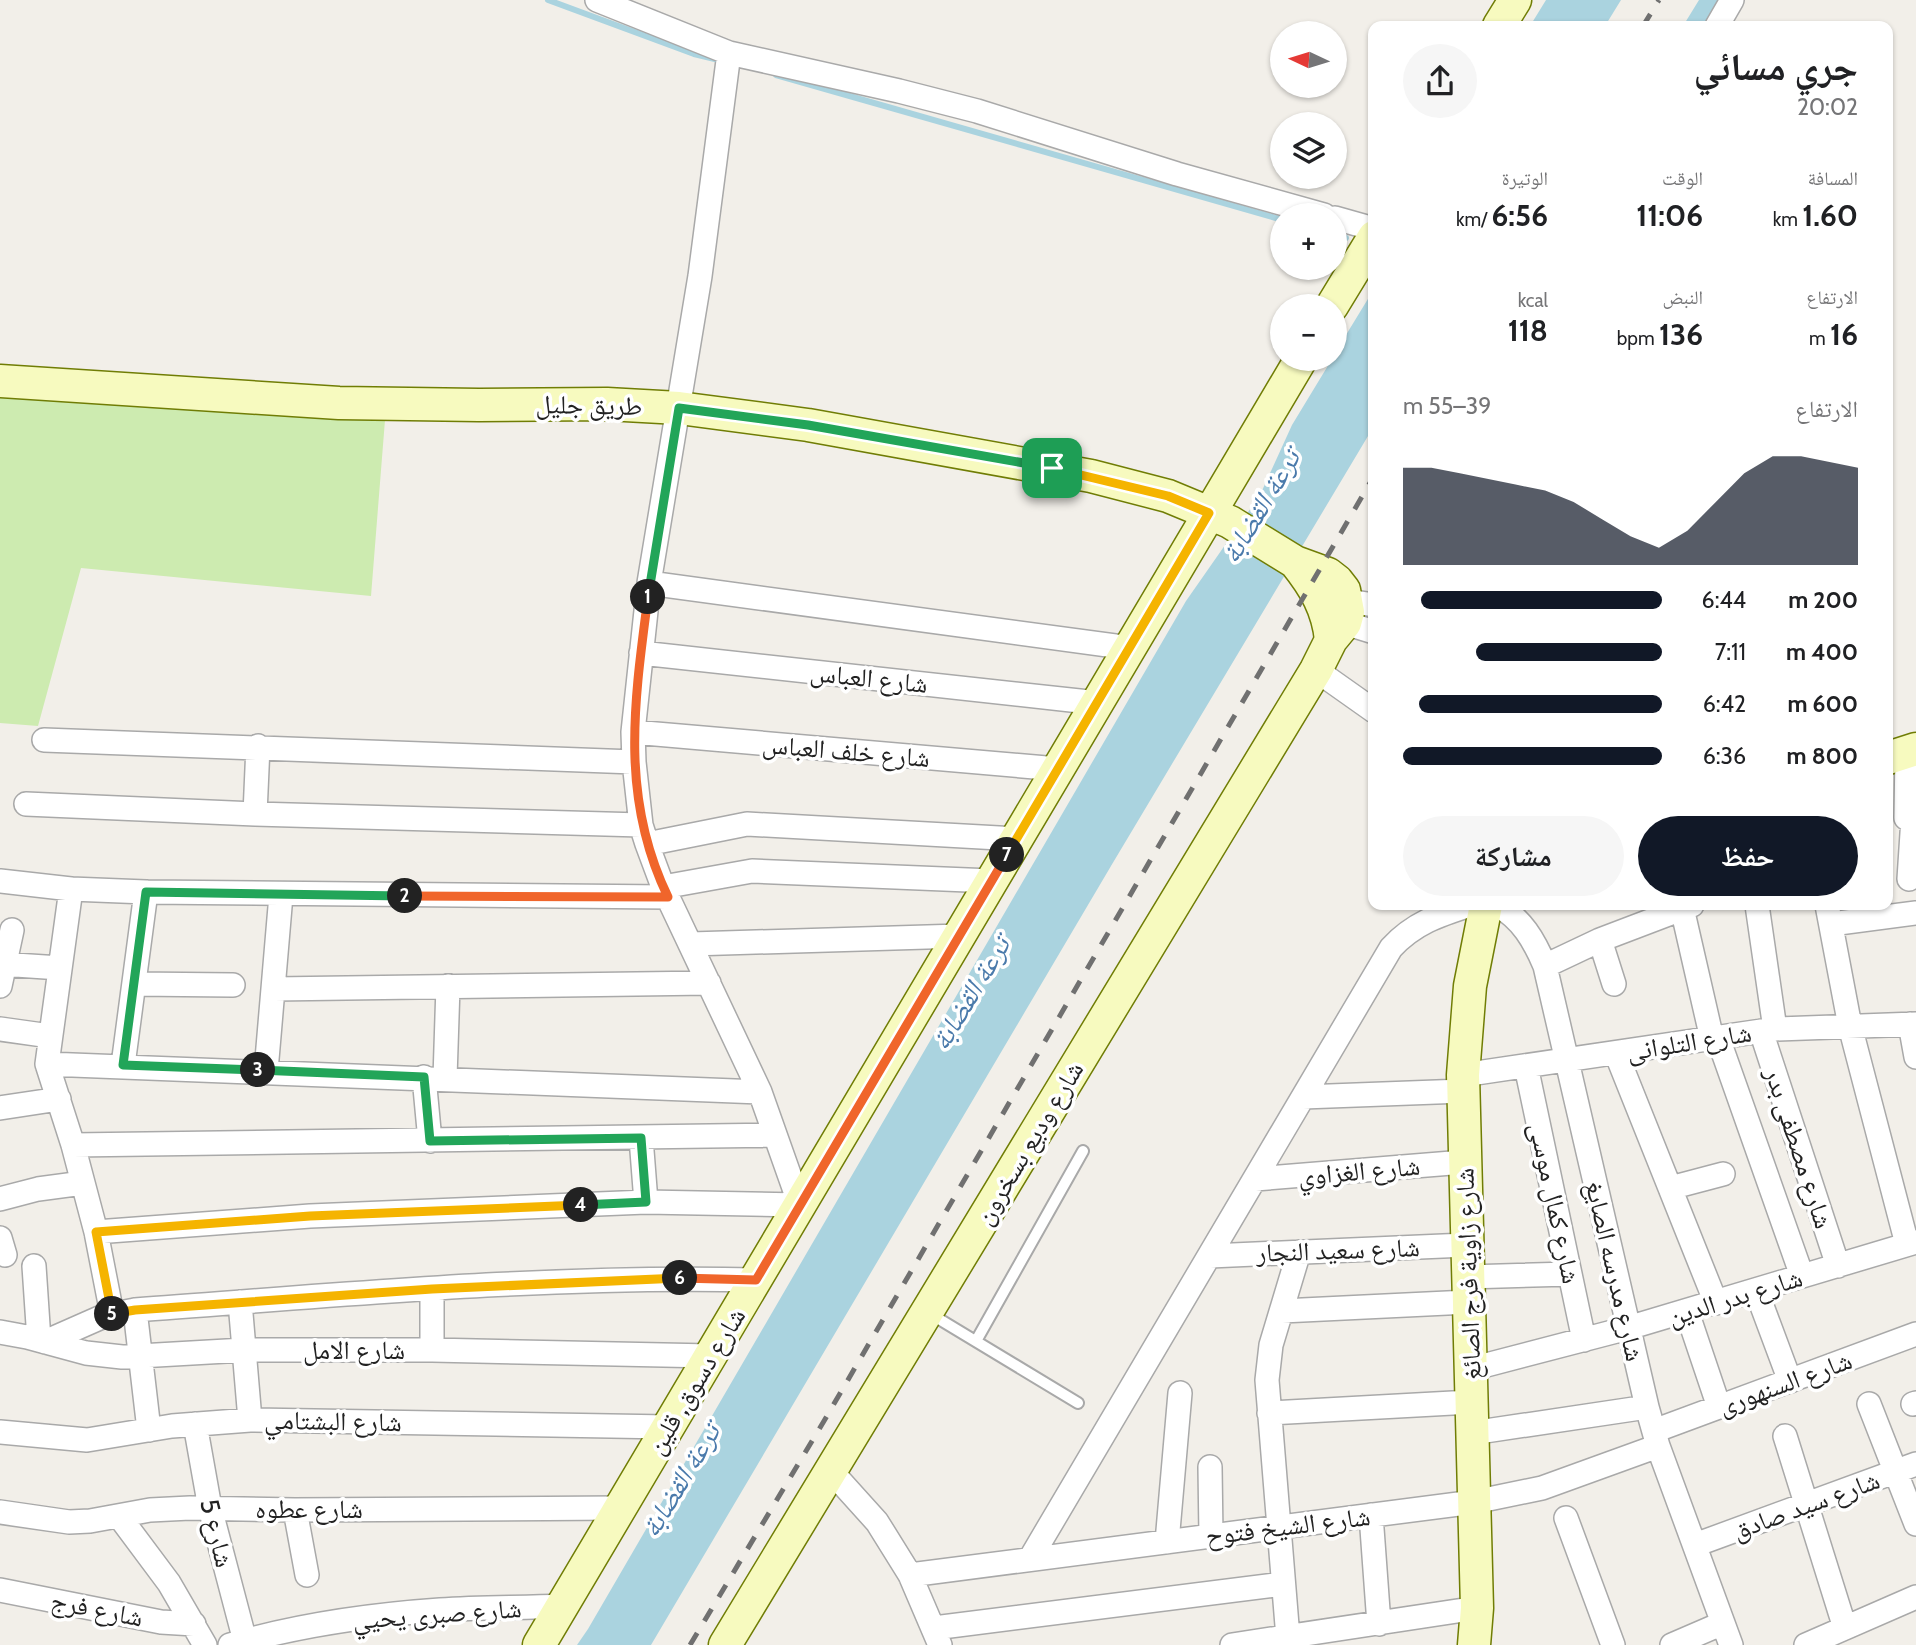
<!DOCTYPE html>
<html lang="ar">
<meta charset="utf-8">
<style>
:root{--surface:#fff;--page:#f6f6f6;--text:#202124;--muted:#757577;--accent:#111827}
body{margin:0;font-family:Cabin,"Noto Naskh Arabic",sans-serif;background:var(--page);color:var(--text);direction:rtl;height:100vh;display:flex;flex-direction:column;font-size:26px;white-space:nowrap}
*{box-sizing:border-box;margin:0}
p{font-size:23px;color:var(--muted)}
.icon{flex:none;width:38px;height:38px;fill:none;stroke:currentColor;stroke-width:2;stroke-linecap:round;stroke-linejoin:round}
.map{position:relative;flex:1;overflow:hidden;direction:ltr}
.panel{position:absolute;left:1368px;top:21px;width:525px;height:889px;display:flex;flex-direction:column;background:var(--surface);border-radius:14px;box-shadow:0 2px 5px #0004;direction:rtl}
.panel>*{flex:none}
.needle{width:46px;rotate:274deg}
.controls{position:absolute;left:1270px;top:21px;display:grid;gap:14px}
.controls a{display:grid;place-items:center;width:77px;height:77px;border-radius:50%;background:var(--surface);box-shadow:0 2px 5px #0004;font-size:35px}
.pin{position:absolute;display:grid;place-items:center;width:60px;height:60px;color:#fff;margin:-30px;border-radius:14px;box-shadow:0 4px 10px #0006}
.km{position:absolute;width:35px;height:35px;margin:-18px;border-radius:50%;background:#222;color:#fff;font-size:19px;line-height:35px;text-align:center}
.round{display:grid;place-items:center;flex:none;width:74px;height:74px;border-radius:37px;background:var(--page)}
.headline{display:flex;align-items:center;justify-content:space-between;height:119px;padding:0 35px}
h1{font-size:38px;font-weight:700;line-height:52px}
.stats{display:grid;grid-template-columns:repeat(3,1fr);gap:10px;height:119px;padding:7px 35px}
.stats div{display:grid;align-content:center}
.stats b{font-size:30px;font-weight:700}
.stats small{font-size:19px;font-weight:400}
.stats p{font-size:19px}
.chart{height:196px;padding:14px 35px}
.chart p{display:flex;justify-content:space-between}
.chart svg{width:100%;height:126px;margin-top:7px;fill:var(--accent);opacity:.7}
.action{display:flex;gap:14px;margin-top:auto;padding:14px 35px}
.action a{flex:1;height:80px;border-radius:42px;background:var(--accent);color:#fff;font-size:28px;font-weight:700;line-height:80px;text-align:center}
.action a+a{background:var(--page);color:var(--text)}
ul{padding:0 35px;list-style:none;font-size:23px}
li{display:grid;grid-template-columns:112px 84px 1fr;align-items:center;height:52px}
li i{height:18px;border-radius:9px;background:var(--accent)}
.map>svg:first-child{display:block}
.grass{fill:#cdebb0}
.water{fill:#aad3df}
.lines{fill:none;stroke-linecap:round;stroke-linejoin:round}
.stream{stroke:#aad3df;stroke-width:6}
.lane-casing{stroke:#a9a9a9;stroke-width:14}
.street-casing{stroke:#a9a9a9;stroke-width:26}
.secondary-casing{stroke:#707d05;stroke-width:35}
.lane{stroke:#fff;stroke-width:10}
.street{stroke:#fff;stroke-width:23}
.secondary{stroke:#f7fabf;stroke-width:32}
.rail{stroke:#707070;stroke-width:5;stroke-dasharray:14 14;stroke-linecap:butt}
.split-1-casing{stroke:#fff;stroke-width:14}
.split-2-casing{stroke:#fff;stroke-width:14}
.split-3-casing{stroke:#fff;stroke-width:14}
.split-4-casing{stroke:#fff;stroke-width:14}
.split-5-casing{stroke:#fff;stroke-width:14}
.split-6-casing{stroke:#fff;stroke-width:14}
.split-7-casing{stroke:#fff;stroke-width:14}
.split-8-casing{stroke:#fff;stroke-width:14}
.split-1{stroke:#22a559;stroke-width:9}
.split-2{stroke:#f0652b;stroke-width:9}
.split-3{stroke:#22a559;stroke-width:9}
.split-4{stroke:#22a559;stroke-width:9}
.split-5{stroke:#f5b400;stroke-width:9}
.split-6{stroke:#f5b400;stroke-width:9}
.split-7{stroke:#f0652b;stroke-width:9}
.split-8{stroke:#f5b400;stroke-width:9}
.labels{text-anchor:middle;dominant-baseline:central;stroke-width:7;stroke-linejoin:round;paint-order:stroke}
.street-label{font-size:26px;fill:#222;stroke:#fff}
.water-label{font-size:28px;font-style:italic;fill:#4a7aab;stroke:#fff}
</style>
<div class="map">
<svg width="1916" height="1645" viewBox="0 0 1916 1645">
<rect width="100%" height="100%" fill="#f2efe9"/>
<!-- grass -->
<path class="grass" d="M0,397L385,420L371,596L81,568L38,726L0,723Z"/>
<!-- water -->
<path class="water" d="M1546,0H1621L1605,26H1530Z
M1699,0H1722L1706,26H1683Z
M1374,289V426L1111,866L651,1645H577L588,1629L1186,601L1260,495L1292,425L1332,359H1335V353Z"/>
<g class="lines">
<!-- stream -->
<path class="stream" d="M548,0L694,54L719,60
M776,75L1283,220
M1335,235L1346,238"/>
<!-- lane casing -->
<g class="lane-casing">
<path id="lane" d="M929,1313L1078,1403
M976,1341L1083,1151"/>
</g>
<!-- street casing -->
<g class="street-casing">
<path id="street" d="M597,0L729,53L899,91L977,111L1177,174L1324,215
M1717,26L1732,0
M1335,218L1374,229
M649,583L1130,648
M1348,601L1374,605
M1345,623L1374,632
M641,653L1098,703
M1316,670L1374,711
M633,732L1058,769
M44,740L634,762
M26,804L255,814L641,825
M255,814L258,746
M1906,818L1907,751
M647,844L747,824L1017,839
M1909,879L1913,818
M0,881L71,889L146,892L668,897
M663,887L752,871L992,881
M71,889L47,1064L73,1145L96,1232L112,1314
M1497,905C1522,919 1534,940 1545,966L1647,1407L1658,1446L1731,1645
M1757,905L1775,1029
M1827,905L1850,1026L1907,1244
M1682,908L1712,1039
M1831,924L1916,913
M1600,940L1614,984
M691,944L960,936
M0,964L60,968
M1545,966L1600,940L1692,905
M134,984L233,985
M0,986L12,930
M274,989L709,983
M1910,1024L1916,1057
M0,1029L50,1036
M1761,1031L1838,1266
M1718,1038L1802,1276
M1616,1053L1716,1303
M47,1064L760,1092
M123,1065L146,892
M1526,1066L1584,1340
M266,1071L281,895
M1463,1075L1775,1029L1916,1024
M424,1077L430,1141
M445,1078L448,986
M1303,1097L1463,1091
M0,1108L59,1099
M641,1138L646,1202
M73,1145L774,1135
M1255,1179L1464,1162
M1670,1188L1723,1174
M0,1199L38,1189L83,1183
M96,1232L310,1216L646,1202L800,1205L760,1092L663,887L647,844L641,825L634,762L633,732L649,583L700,276L729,53
M0,1238L5,1255
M1210,1256L1466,1245
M34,1266L39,1340
M1467,1277L1570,1274
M1756,1290L1790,1381
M240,1302L250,1420
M135,1310L149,1430
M1282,1311L1468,1302
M1687,1312L1719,1407
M0,1332L27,1337L86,1353L122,1357L244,1350H432L711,1356
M45,1342L104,1316L135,1310C342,1295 549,1275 756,1280
M432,1350V1289
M1471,1369L1628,1328L1916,1242
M1869,1404L1916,1524
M1913,1404L1916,1403
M1269,1413L1471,1402
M195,1424L210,1508L245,1641
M1654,1431L1916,1334
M0,1432L87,1440L172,1426L250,1420L669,1427
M1472,1433L1647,1407
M1785,1436L1845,1628
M1210,1467L1211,1536
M831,1471L877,1522L910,1575L940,1645
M295,1510L307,1575
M0,1512L69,1522L90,1521L150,1510L190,1508L295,1510L620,1508
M1371,1515L1379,1624
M119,1516L169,1583L205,1645
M1566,1518L1613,1645
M1167,1542L1180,1393
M1695,1545L1916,1464
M1030,1559L1391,948C1414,923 1439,915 1470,905
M910,1575L1474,1502L1542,1488L1658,1446
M0,1590L161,1622L194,1624
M934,1628L1283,1584
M1288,1638L1267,1380L1271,1345L1299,1252
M230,1645C298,1625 369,1615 440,1610C481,1607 522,1608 562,1606
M1232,1645L1477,1608
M1672,1645L1723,1623
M1806,1645L1916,1597"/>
</g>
<!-- secondary casing -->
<g class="secondary-casing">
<path id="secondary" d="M1499,26L1515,0
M1332,306L1374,237
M0,381L339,403L479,405L607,404L679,408L808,425L1091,476L1168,496L1209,513L1230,522L1295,562L1328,574L1337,581L1344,590L1348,612L1345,623L1331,640L1316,670L725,1645
M1295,562C1315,587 1328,609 1331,640
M1888,758L1916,749
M539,1645L1301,359
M1474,1645L1477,1608L1463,1075L1470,986L1486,905"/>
</g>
<!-- lane -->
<use href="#lane" class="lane"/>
<!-- street -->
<use href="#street" class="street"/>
<!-- secondary -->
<use href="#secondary" class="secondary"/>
<!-- rail -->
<path class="rail" d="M1643,26L1659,0
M690,1645L824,1421L1374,476"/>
</g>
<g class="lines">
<!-- split-1 casing -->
<g class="split-1-casing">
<path id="split-1" d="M648,597L679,408L808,425L1052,468"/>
</g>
<!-- split-2 casing -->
<g class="split-2-casing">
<path id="split-2" d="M405,896L668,897C620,798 634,703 648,597"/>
</g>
<!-- split-3 casing -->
<g class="split-3-casing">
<path id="split-3" d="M258,1070L123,1065L146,892L405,896"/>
</g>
<!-- split-4 casing -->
<g class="split-4-casing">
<path id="split-4" d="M258,1070L424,1077L430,1141L641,1138L646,1202L581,1205"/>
</g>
<!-- split-5 casing -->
<g class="split-5-casing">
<path id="split-5" d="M112,1314L96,1232L310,1216L581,1205"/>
</g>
<!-- split-6 casing -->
<g class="split-6-casing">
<path id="split-6" d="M112,1314L135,1310L432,1289L680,1278"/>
</g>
<!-- split-7 casing -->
<g class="split-7-casing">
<path id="split-7" d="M680,1278L756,1280L1007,855"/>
</g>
<!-- split-8 casing -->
<g class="split-8-casing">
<path id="split-8" d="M1007,855L1209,513L1168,496L1052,468"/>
</g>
<!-- split-1 -->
<use href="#split-1" class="split-1"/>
<!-- split-2 -->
<use href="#split-2" class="split-2"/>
<!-- split-3 -->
<use href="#split-3" class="split-3"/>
<!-- split-4 -->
<use href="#split-4" class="split-4"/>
<!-- split-5 -->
<use href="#split-5" class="split-5"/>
<!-- split-6 -->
<use href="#split-6" class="split-6"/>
<!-- split-7 -->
<use href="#split-7" class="split-7"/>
<!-- split-8 -->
<use href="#split-8" class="split-8"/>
</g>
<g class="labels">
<!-- street labels -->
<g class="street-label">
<text transform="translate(589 405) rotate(1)">طريق جليل</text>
<text transform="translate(869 678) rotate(6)">شارع العباس</text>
<text transform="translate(846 751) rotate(5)">شارع خلف العباس</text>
<text transform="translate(1689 1042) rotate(-9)">شارع التلوانى</text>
<text transform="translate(1029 1143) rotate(-59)">شارع وديع بسخرون</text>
<text transform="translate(1799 1148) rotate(72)">شارع مصطفى بدر</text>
<text transform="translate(1359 1171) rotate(-5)">شارع الغزاوي</text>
<text transform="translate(1555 1203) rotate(78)">شارع كمال موسى</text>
<text transform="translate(1338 1250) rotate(-2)">شارع سعيد النجار</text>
<text transform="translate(1615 1271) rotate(77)">شارع مدرسه الصايغ</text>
<text transform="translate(1468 1274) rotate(-92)">شارع زاوية فرج الصائغ</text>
<text transform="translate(1735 1297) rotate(-17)">شارع بدر الدين</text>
<text x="354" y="1350">شارع الامل</text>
<text transform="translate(696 1381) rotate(-59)">شارع دسوق, قلين</text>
<text transform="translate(1785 1383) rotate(-20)">شارع السنهورى</text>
<text transform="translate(333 1421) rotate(1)">شارع البشتامي</text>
<text transform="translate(1806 1505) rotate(-20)">شارع سيد صادق</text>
<text x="309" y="1509">شارع عطوه</text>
<text transform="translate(1288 1526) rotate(-7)">شارع الشيخ فتوح</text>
<text transform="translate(217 1533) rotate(76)">شارع 5</text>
<text transform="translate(97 1609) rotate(11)">شارع فرج</text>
<text transform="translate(437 1614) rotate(-4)">شارع صبرى يحيي</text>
</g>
<!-- water labels -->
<g class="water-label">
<text transform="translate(1260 506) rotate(-59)">ترعة القضابة</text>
<text transform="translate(970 993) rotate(-59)">ترعة القضابة</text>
<text transform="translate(680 1480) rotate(-59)">ترعة القضابة</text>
</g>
</g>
</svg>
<div class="controls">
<a><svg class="needle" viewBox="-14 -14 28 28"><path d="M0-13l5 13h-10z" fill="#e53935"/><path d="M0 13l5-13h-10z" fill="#757577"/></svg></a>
<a><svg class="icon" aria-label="layers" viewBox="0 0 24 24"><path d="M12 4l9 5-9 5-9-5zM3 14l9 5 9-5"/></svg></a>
<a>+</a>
<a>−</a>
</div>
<div class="pin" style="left:1052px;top:468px;background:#1e9e55"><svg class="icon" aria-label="arrive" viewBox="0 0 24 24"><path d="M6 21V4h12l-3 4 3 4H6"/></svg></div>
<b class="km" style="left:648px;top:597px">1</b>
<b class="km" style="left:405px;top:896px">2</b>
<b class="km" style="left:258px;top:1070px">3</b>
<b class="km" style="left:581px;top:1205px">4</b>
<b class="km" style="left:112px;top:1314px">5</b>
<b class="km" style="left:680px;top:1278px">6</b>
<b class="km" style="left:1007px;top:855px">7</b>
<section class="panel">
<div class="headline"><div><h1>جري مسائي</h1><p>20:02</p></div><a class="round"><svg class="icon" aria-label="share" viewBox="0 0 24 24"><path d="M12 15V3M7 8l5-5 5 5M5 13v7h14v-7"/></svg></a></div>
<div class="stats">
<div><p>المسافة</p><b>1.60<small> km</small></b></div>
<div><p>الوقت</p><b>11:06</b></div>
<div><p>الوتيرة</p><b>6:56<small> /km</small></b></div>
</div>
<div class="stats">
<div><p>الارتفاع</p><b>16<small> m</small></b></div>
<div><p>النبض</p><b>136<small> bpm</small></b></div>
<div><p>kcal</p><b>118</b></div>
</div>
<div class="chart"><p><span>الارتفاع</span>39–55 m</p>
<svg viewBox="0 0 160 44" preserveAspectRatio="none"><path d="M0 44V10L10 10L20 12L30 14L40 16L50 18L60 22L70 28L80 34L90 38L100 32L110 22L120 12L130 6L140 6L150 8L160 10V44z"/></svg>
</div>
<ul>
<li><b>200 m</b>6:44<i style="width:93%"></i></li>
<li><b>400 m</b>7:11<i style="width:72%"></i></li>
<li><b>600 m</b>6:42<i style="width:94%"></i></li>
<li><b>800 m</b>6:36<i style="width:100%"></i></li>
</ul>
<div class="action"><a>حفظ</a><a>مشاركة</a></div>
</section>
</div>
